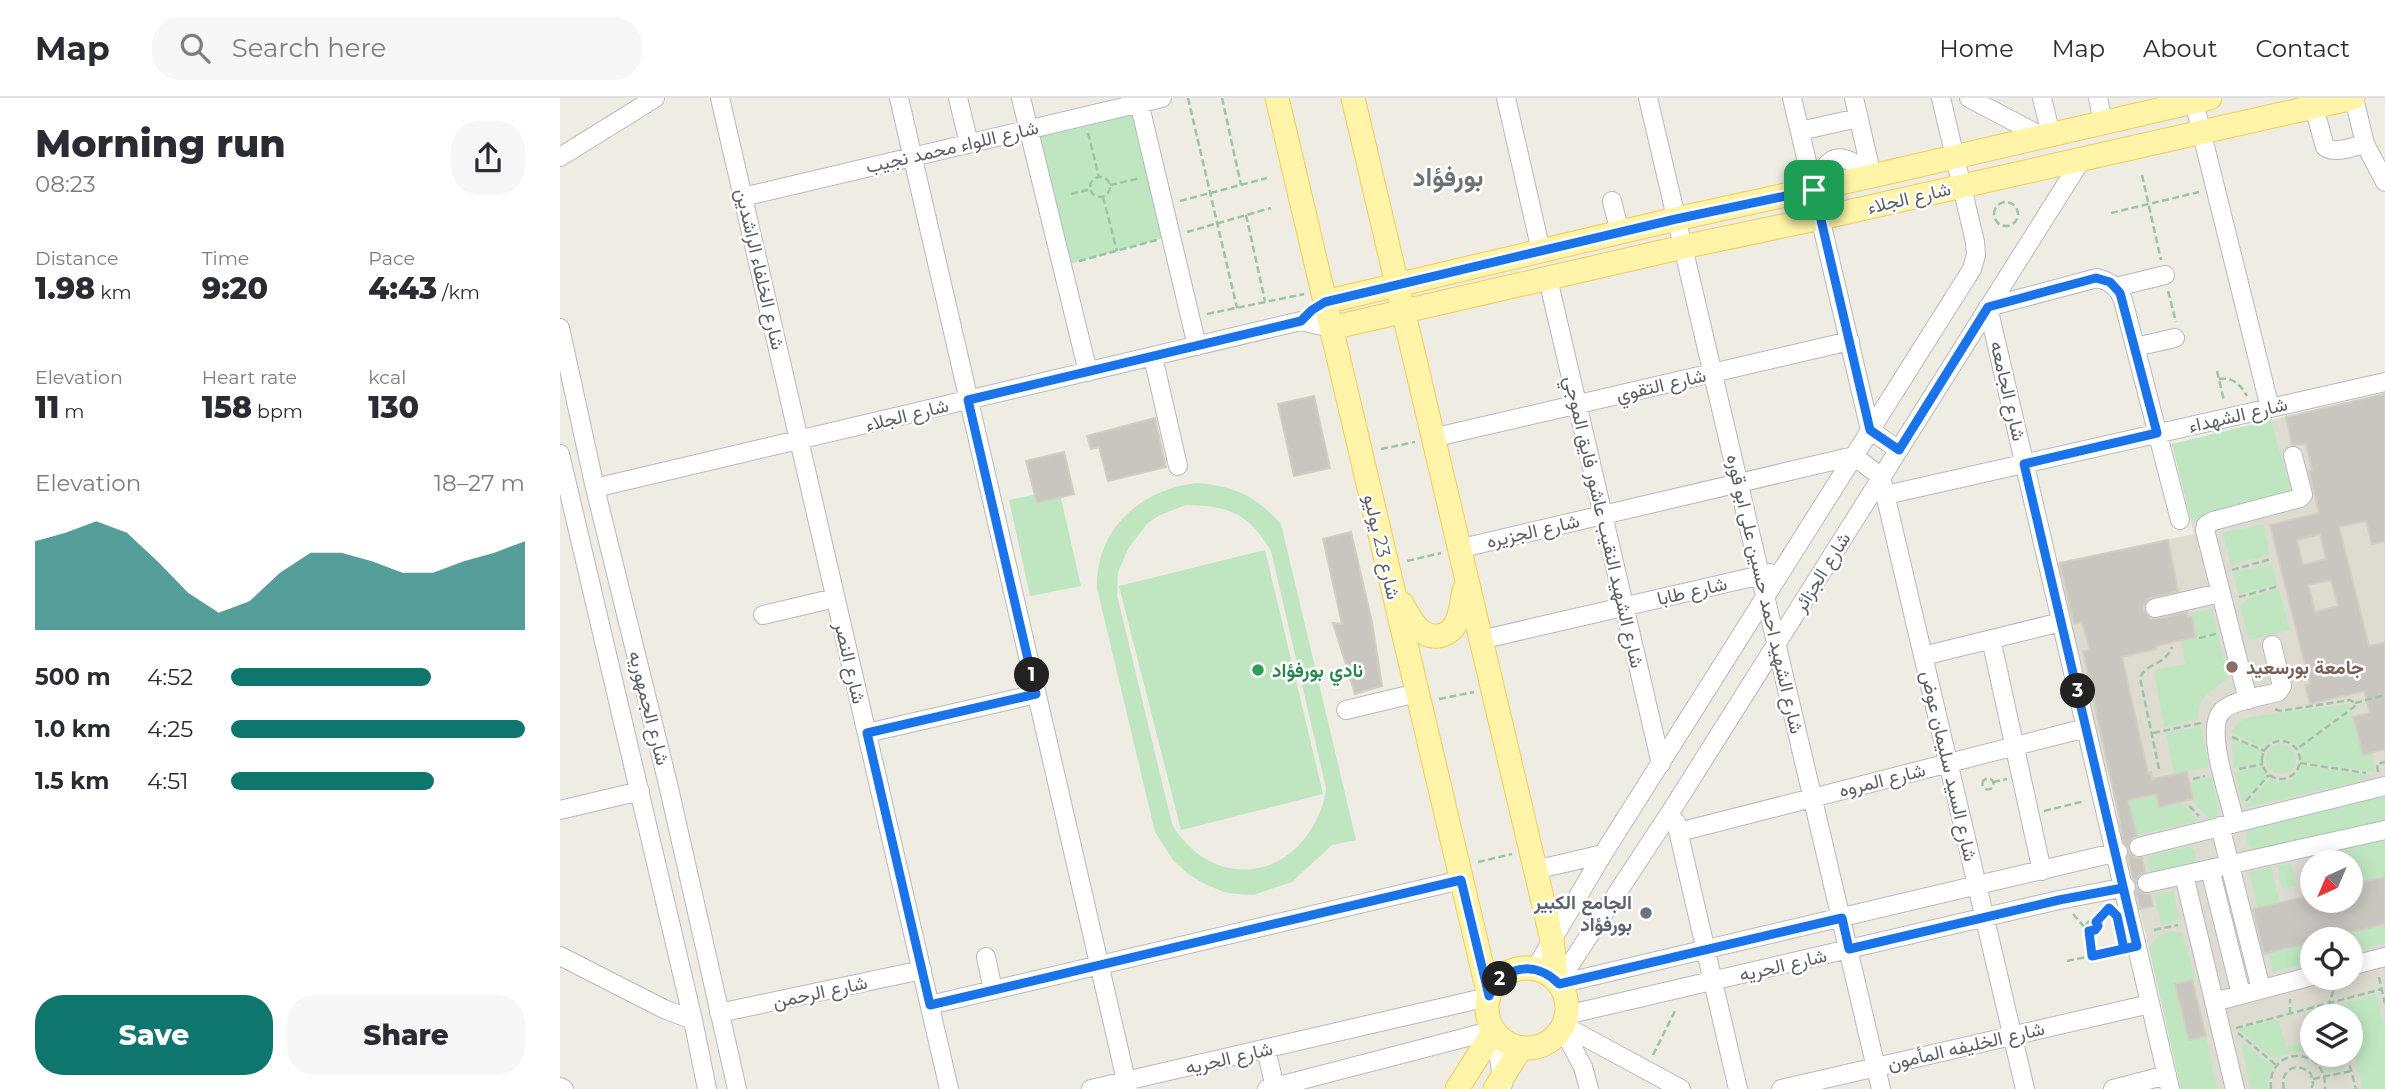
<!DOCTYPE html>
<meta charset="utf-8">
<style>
:root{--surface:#fff;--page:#f7f7f7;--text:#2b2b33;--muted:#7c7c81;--line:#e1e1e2;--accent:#0f766e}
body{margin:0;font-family:Montserrat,Vazirmatn,sans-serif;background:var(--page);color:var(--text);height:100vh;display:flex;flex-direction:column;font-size:26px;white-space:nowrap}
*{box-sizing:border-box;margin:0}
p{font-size:23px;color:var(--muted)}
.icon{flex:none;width:38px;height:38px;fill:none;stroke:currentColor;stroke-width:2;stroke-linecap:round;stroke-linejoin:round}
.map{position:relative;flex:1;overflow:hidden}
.drawer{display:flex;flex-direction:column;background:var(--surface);width:560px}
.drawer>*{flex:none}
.needle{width:46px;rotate:224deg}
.fabs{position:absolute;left:1740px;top:752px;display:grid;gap:14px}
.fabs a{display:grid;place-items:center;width:63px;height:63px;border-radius:50%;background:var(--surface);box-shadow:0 4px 18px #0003;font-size:35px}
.pin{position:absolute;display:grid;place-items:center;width:60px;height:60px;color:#fff;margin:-30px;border-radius:14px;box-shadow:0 4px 10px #0006}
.km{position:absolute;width:35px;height:35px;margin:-18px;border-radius:50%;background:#222;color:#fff;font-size:19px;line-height:35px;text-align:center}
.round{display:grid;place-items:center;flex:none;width:74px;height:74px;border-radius:28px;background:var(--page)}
.headline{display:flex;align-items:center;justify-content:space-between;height:119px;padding:0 35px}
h1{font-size:38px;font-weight:800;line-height:52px}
.metrics{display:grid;grid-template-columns:repeat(3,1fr);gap:10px;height:119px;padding:7px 35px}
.metrics div{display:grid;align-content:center}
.metrics b{font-size:30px;font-weight:800}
.metrics small{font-size:19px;font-weight:400}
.metrics p{font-size:19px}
.chart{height:196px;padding:14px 35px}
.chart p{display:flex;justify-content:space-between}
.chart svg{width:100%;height:126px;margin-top:7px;fill:var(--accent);opacity:.7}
.action{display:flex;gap:14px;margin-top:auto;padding:14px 35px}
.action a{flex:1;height:80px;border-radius:28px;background:var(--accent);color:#fff;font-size:28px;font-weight:800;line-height:80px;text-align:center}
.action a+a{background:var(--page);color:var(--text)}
ul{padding:0 35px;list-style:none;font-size:23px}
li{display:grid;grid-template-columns:112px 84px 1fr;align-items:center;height:52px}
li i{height:18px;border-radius:9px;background:var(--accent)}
header{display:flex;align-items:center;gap:42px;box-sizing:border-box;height:98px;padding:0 35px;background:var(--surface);border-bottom:2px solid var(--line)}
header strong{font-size:33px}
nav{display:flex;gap:38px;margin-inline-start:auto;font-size:24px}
.search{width:490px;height:63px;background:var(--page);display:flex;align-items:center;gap:18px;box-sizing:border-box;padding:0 24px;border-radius:28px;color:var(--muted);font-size:26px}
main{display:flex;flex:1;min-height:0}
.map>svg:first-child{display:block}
.education{fill:#dedbd1;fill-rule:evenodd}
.green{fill:#bfe6c1;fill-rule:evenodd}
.building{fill:#c9c6c0;stroke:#d3cec1;stroke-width:2;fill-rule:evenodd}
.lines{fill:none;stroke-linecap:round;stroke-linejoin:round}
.minor-casing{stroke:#b6b9bd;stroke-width:20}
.major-casing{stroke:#f2cc59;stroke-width:25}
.path{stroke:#98c7a7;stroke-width:2.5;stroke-dasharray:7 3.5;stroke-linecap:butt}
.minor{stroke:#fff;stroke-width:18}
.major{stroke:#fff4a7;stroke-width:23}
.route-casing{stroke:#fff;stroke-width:14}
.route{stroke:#1a73e8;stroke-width:9}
.education-dot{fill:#8d6e63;stroke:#fff;stroke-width:2.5}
.leisure-dot{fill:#2e9e5b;stroke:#fff;stroke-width:2.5}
.worship-dot{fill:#6b7280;stroke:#fff;stroke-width:2.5}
.labels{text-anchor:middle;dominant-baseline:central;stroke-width:5;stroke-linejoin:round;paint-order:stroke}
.street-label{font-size:19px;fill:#5b5f64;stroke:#fff}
.education-label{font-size:19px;font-weight:bold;fill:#785e54;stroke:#fff;text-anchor:start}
.leisure-label{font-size:19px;font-weight:bold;fill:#27864d;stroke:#fff;text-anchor:start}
.worship-label{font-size:19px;font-weight:bold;fill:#5b616d;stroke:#fff;text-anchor:end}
.district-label{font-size:26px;font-weight:bold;fill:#6c7176;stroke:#fff}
</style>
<header>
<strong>Map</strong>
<div class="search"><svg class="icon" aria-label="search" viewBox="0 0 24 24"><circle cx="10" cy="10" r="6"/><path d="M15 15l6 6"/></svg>Search here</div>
<nav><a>Home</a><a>Map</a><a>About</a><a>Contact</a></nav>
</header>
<main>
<section class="drawer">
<div class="headline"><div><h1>Morning run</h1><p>08:23</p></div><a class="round"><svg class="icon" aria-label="share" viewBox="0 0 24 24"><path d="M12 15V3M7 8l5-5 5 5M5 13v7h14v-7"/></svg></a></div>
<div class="metrics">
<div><p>Distance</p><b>1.98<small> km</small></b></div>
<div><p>Time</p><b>9:20</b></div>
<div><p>Pace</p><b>4:43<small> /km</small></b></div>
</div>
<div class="metrics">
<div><p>Elevation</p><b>11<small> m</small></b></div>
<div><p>Heart rate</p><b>158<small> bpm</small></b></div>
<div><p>kcal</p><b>130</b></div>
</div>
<div class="chart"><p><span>Elevation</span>18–27 m</p>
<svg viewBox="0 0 160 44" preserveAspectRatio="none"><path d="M0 44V13L10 10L20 6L30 10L40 20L50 31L60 38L70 34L80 24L90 17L100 17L110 20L120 24L130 24L140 20L150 17L160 13V44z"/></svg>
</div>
<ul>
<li><b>500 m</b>4:52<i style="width:68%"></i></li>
<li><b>1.0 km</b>4:25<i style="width:100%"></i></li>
<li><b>1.5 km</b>4:51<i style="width:69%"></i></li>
</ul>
<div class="action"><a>Save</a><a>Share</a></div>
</section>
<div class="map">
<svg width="1825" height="991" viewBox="0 0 1825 991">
<rect width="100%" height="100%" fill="#eeece3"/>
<!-- education -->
<path class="education" d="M1825,295V991H1621L1580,812L1572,813L1552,726L1560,723L1548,674H1542L1495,466L1634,436L1612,346ZM1752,765H1790V803H1752ZM1752,842H1790V880H1752ZM1752,919H1790V957H1752Z"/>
<!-- green -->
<path class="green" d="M579,5L611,138L502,168L469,31Z
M1711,322L1732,398L1631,422L1612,346Z
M636,385C674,388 695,397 721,426L796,742L772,747L732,784L693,797L677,796L664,794L645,786L628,776L613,762L595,734L537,490C536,431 580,392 636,385ZM626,407C670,408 688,415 711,453L766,690C765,704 759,718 752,730C717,788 645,784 612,726L557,497L558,474L569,449L588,425L600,417Z
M499,392L521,488L470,498L449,402Z
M1703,426L1710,457L1671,467L1663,435Z
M705,452L763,696L621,732L559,488Z
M1712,466L1717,486L1678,496L1673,475Z
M1719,491L1730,532L1689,542L1680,508L1689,499Z
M1652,511L1657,535L1637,539V541L1658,537L1668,581C1652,592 1637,599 1638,621L1604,629L1594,572L1625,566L1621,542L1636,539L1631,515Z
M1787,606L1790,610L1739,649C1726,638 1715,637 1704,650L1671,634L1679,624L1690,619Z
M1792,613L1803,657L1812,655L1815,674L1742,664L1740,650Z
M1641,628L1649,669L1614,676L1606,635Z
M1672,641L1702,653L1701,665L1673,670Z
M1706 661a15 15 0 1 1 30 0a15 15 0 1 1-30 0Z
M1702,667L1708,678L1682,705L1675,675Z
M1741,667L1812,678L1813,680L1684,710L1710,680C1724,688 1737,682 1741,667Z
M1652,679L1658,714L1654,721L1651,722L1631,702L1633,701L1630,685Z
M1825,695V725L1696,752L1687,745L1686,736L1690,729Z
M1596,696L1599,709L1621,704L1637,723L1577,737L1573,721L1560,724L1556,705Z
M1825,742V779L1790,787V765H1757L1756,758Z
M1628,748L1636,755L1634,764L1590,775L1587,759Z
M1731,765L1736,788L1722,791L1717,768Z
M1711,769L1720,805L1698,810L1689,774Z
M1613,793L1619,822L1601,826L1594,797Z
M1825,826V845L1790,854V842H1760Z
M1610,833L1622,835L1635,879L1632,882L1615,887L1628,942L1646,938L1657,991H1621L1589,850L1598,838Z
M1752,844V864L1713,874L1708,855Z
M1816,896L1825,933V991H1803L1790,945V919H1770L1775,908Z
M1765,910L1761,919H1752V943L1747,955L1730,954L1714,961L1677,931L1718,922L1726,949L1748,944L1743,916Z
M1681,944L1713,968L1707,979V991H1691Z
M1781,957L1784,971L1767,973L1754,958Z"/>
<!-- building -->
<path class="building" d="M1825,296V443L1812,446L1806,423L1779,429L1809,548L1825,544V651L1803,657L1793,619L1810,615L1804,593L1750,606L1745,587L1750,586L1710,427L1759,415L1749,373L1752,372L1746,346L1732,347L1726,319ZM1760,436L1766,461L1743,467L1737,442ZM1771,482L1778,508L1755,514L1748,487Z
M754,298L770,370L734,378L718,306Z
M595,320L606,369L548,383L539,349L531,351L527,338Z
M504,354L514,396L477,405L466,363Z
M791,434L812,524L822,588L795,596L773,525L782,526L763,441Z
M1608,442L1618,493L1588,501L1584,507V513L1591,521H1597L1627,514L1628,519H1632L1636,539L1595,548L1596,551L1562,559L1588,675L1591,674L1592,681L1627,674L1633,701L1599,709L1596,696L1568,702L1577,738L1571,741L1568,749L1564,745L1560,724L1523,553L1530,552L1522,524L1514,526L1500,465Z
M1569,754L1575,760H1582L1585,774L1579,777L1576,784L1573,780L1568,759Z
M1825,779V826L1760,842H1752V844L1704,856L1693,811L1752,797V803H1790V787Z
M1577,790L1583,796H1590L1593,808L1580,811L1576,794Z
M1632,882L1646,938L1629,942L1615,886Z"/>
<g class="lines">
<!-- minor casing -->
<g class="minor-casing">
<path id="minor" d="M160,0L389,991
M339,0L568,991
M398,0L409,46
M461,0L528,274
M578,0L637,248
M946,0L981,153
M1088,0L1321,991
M1232,0L1310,332L1339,352
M1294,0L1312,78
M1409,0L1483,39
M1482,0L1491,37
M1538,0L1543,25
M1633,0L1710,310
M1794,0L1805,46L1825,84
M1754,9L1765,49C1776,56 1792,49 1805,46
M1240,33L1298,20
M0,59L95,0
M1254,91C1269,51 1282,54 1312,78
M183,99L602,0
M1052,103L1060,135
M988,181L1101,666
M1556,189L1605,177
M0,230L35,390L108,686L177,991
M1575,249L1615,240
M593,259L618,368
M872,340L1290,243
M0,356L133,922L147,991
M35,390L741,223L771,230
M1326,397L1825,284
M898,451L1294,358L1321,379L1465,991
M1595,510L1660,495
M203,517L275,500
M1431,541L1482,773
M920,542L1210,475
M1363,558L1501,524
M1688,602L1645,432L1646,427L1653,423L1740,400L1743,397L1733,358
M786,612L857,595
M307,635L476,596
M0,712L80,693
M1116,724L1178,991
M1675,724C1670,701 1644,631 1662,613C1672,602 1704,598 1718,594L1722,588L1712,547
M1660,728L1701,891
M1119,734L1526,630
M1579,749L1825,688
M1650,771L1681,896
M975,772L1043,756
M1624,777L1675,991
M1587,785L1825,732
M0,858L104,911L133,922
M426,859L433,892
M1790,868L1825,859
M975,871L1043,756L1412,171L1416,157L1415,144L1381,0
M998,885L1113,710L1522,61
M999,886L1558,754
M1654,904L1752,878
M370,907L901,782
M159,915L362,872
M1006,917L1499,802L1566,789
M1003,927L1121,991
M1002,930L1023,969L1029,991
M935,934L943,986
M706,952L715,989
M0,989L4,991
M531,991L928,899
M707,991L934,932
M1221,991L1590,906
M1553,991L1607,977
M1610,991L1428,209L1537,180C1550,183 1558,189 1563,202L1620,422"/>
</g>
<!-- major casing -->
<g class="major-casing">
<path id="major" d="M717,0L929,898
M793,0L992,842L997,884
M765,204L1116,121L1312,78L1650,0
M771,230L1123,149L1261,120L1793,0
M842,506C851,521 859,540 878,538C886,537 893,532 896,525C901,515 902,502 904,492
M927 910a40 40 0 1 1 80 0a40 40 0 1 1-80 0Z
M897,991L934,933
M935,991L961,950"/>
</g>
<!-- path -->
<path class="path" d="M628,0L677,210
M662,0L681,87
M528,35L539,79
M1582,77L1601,162
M530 89a10 10 0 1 1 20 0a10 10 0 1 1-20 0Z
M550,87L581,80
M511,96L531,91
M543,99L557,153
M620,103L707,80
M1434 116a12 12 0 1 1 24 0a12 12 0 1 1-24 0Z
M1551,115L1639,94
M686,117L705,203
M627,134L711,110
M519,163L597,142
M1608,193L1616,224
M647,216L744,196
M1657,273L1664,303
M1659,281C1673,279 1680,286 1687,298
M821,351L855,344
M847,463L881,455
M1672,472L1711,461
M1679,499L1719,488
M1639,540L1656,536
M879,601L914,594
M1795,605L1825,597
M1715,611L1720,613L1790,602L1795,605L1794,609L1737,651
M1593,635L1641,625
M1672,639L1705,653
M1702 662a19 19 0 1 1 38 0a19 19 0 1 1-38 0Z
M1740,665L1806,675
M1599,671L1580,580C1586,564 1605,568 1612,549
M1679,671L1703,666
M1818,674L1817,666L1825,664
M1422.5 686a5.5 5.5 0 1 1 11 0a5.5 5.5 0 1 1-11 0Z
M1633,681L1645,678
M1433,684L1447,681
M1686,703L1709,677
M1629,708L1639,718
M1484,713L1525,703
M918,764L952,756
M1513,816L1527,832
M1526.5 828a5.5 5.5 0 1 1 11 0a5.5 5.5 0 1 1-11 0Z
M1536,824L1549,810
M1594,832L1618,827
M1529,833L1532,858
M1507,863L1560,852
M1819,879L1825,906
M1730,916V901
M1764,919L1778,880
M1676,930L1822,891
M1678,935L1716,967
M1093,957L1115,913
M1787,957L1796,991
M1749,960L1752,953
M1753,981L1791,973
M1711,991C1706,947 1768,947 1765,991
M1724,991C1719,972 1737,962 1751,976L1753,986L1751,991"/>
<!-- minor -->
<use href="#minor" class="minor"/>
<!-- major -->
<use href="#major" class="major"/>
</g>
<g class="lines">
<!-- route casing -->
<g class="route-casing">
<path id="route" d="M1254,92L1116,121L765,204L752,212L741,223L408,302L476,596L307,635L370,907L901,782L929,898C943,867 976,862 999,886L1282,820L1289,851L1499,802L1563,790L1577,848L1532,858L1529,833L1535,832L1538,828L1536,824L1549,810L1557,818L1564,851L1577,848L1464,366L1597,335L1560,195L1550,184L1536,180L1428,209L1339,352L1310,332L1254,92"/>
</g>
<!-- route -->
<use href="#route" class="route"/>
</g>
<!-- markers -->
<circle class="education-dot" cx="1672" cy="569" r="7"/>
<circle class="leisure-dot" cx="698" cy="572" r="7"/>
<circle class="worship-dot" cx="1086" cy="815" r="7"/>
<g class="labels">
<!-- street labels -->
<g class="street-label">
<text transform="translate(392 49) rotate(-13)">شارع اللواء محمد نجيب</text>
<text transform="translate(1349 100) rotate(-13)">شارع الجلاء</text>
<text transform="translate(200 171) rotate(77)">شارع الخلفاء الراشدين</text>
<text transform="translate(1101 287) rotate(-13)">شارع التقوي</text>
<text transform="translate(1448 293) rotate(77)">شارع الجامعه</text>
<text transform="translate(347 317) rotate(-14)">شارع الجلاء</text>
<text transform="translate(1678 317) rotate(-13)">شارع الشهداء</text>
<text transform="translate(1044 424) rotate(77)">شارع الشهيد النقيب عاشور فايق الموجي</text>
<text transform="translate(973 433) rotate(-13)">شارع الجزيره</text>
<text transform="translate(822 449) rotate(77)">شارع 23 يوليو</text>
<text transform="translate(1262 474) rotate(-58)">شارع الجزائر</text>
<text transform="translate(1132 493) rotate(-13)">شارع طابا</text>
<text transform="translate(1205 496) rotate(77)">شارع الشهيد احمد حسين على ابو قوره</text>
<text transform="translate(290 565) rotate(77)">شارع النصر</text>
<text transform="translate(89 610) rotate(76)">شارع الجمهوريه</text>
<text transform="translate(1389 668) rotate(77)">شارع السيد سليمان عوض</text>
<text transform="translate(1322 682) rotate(-14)">شارع المروه</text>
<text transform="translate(1223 867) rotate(-13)">شارع الحريه</text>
<text transform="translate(260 894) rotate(-12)">شارع الرحمن</text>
<text transform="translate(1406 948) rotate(-13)">شارع الخليفه المأمون</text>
<text transform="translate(669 960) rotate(-13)">شارع الحريه</text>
</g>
<!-- education labels -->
<g class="education-label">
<text x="1686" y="569">جامعة بورسعيد</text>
</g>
<!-- leisure labels -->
<g class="leisure-label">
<text x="712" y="572">نادي بورفؤاد</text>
</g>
<!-- worship labels -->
<g class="worship-label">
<text x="1072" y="804">الجامع الكبير<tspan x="1072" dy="22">بورفؤاد</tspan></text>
</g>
<!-- district labels -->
<g class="district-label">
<text x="888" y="79">بورفؤاد</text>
</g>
</g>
</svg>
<div class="fabs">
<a><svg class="needle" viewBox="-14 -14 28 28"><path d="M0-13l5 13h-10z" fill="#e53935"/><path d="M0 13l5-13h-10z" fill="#7c7c81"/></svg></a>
<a><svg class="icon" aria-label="locate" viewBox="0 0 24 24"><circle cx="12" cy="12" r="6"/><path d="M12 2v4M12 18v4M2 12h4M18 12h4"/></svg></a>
<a><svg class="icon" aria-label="layers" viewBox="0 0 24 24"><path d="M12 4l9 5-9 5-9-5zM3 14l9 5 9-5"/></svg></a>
</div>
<div class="pin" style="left:1254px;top:92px;background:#1e9e55"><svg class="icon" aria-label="arrive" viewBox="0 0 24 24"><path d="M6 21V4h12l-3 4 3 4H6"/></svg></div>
<b class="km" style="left:472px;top:577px">1</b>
<b class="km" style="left:940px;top:881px">2</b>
<b class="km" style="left:1518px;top:593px">3</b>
</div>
</main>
